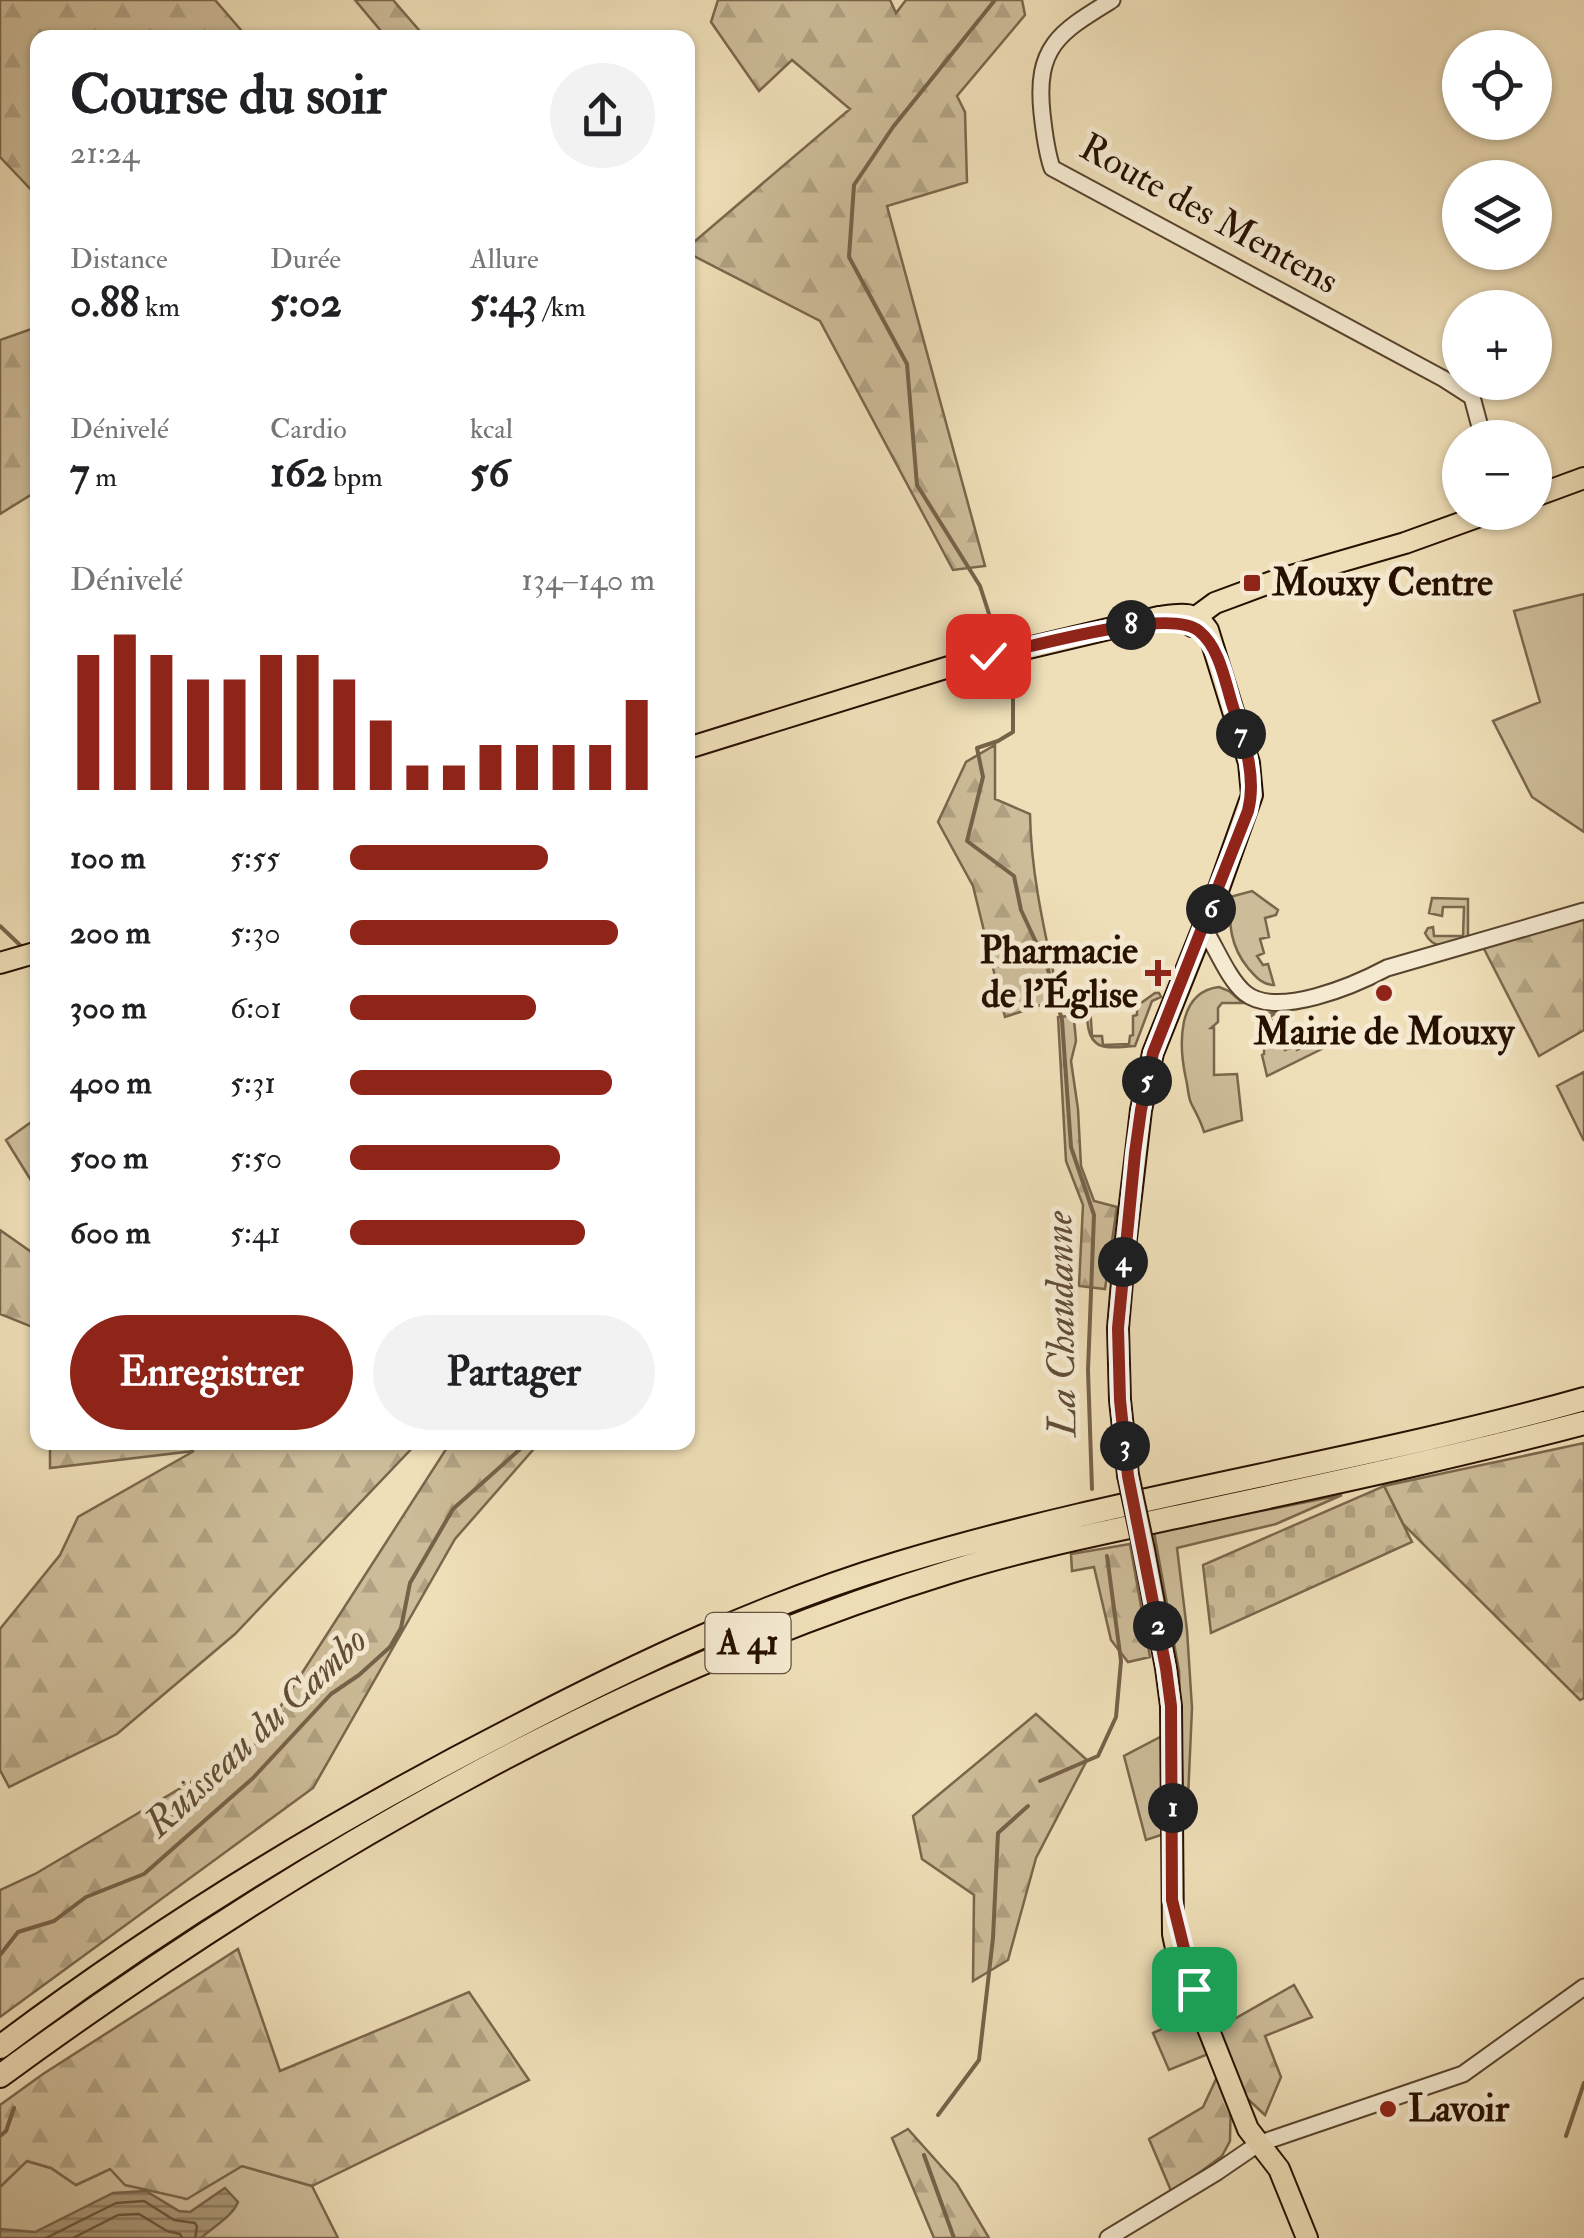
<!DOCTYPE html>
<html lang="fr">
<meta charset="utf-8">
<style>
:root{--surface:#fff;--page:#f2f2f2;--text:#202124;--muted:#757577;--accent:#8f2418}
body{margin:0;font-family:"IM FELL Double Pica",serif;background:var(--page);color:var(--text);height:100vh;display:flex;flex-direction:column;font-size:38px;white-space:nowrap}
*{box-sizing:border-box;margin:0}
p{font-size:32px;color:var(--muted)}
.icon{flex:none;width:55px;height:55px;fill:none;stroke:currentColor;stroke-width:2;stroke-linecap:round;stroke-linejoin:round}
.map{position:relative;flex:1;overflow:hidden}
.drawer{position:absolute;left:30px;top:30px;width:665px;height:1420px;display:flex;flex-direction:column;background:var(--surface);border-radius:20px;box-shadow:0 2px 8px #0004}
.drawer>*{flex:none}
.buttons{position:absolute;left:1442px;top:30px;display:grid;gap:20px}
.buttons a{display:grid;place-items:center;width:110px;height:110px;border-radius:50%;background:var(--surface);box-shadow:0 2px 8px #0004;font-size:50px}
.pin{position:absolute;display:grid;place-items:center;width:85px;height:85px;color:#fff;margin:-42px;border-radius:20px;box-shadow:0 5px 15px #0006}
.km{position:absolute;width:50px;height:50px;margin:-25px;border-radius:50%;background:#222;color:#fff;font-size:28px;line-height:50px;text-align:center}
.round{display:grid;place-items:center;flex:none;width:105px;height:105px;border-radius:52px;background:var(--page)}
.head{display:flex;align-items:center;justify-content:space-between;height:170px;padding:0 40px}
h1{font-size:55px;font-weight:800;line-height:75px}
.stats{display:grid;grid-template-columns:repeat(3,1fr);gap:15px;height:170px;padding:10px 40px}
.stats div{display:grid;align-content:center}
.stats b{font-size:42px;font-weight:800}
.stats small{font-size:28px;font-weight:400}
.stats p{font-size:28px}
.chart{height:280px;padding:20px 40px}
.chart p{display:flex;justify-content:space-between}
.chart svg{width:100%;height:180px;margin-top:10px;stroke:var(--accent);stroke-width:6}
.button{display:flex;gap:20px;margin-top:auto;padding:20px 40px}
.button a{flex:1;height:115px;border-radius:60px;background:var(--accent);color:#fff;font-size:40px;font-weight:800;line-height:115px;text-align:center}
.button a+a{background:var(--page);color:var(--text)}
ul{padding:0 40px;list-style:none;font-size:32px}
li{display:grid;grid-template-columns:160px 120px 1fr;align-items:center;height:75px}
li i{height:25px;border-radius:12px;background:var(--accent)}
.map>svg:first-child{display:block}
.green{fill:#cdbc99;stroke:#7a664c;stroke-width:2.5}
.forest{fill:url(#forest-firs);stroke:#7a664c;stroke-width:2.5}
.cemetery{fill:url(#cemetery-stones);stroke:#7a664c;stroke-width:2.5}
.water{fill:url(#water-rules);stroke:#766249;stroke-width:2.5}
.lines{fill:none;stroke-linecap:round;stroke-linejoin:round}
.shore{stroke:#68543c;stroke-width:2.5}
.stream{stroke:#766249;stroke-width:4}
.minor-casing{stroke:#58442e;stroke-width:19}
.major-casing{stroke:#261000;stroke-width:24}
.highway-casing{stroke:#261000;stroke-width:26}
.minor{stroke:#f5ead1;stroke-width:15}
.major{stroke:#efdfb8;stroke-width:20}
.highway{stroke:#efdfb8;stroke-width:22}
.major-bridge-casing{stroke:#261000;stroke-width:24;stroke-linecap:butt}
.major-bridge{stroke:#efdfb8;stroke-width:20}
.route-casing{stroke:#fff;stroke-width:20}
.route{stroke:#8f2418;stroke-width:12}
.poi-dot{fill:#8f2418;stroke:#f5ead1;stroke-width:4}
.labels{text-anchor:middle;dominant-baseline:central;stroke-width:10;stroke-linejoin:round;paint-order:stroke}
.shield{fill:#f5ead1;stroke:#64513f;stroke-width:2.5}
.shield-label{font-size:35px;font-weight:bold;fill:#261000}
.street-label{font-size:38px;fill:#261000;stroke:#f5ead1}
.poi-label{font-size:38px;font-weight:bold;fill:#261000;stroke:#f5ead1;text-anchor:start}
.water-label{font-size:40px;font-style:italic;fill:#624e36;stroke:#f5ead1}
</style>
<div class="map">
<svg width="1584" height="2238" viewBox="0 0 1584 2238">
<defs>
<pattern id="forest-firs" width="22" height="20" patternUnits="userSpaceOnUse" patternTransform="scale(2.5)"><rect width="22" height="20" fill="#cdbc99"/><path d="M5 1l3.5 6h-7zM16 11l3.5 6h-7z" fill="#b0a182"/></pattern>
<pattern id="cemetery-stones" width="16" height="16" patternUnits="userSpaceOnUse" patternTransform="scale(2.5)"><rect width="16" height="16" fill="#cdbc99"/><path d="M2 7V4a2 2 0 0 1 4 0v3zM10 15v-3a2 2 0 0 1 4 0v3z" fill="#b0a182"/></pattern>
<pattern id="water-rules" width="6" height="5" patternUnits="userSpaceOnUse" patternTransform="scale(2.5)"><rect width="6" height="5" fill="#ab9979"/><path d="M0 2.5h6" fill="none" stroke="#8b7b61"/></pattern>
</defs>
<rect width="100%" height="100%" fill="#efdfb8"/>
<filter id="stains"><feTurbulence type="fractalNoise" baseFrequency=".002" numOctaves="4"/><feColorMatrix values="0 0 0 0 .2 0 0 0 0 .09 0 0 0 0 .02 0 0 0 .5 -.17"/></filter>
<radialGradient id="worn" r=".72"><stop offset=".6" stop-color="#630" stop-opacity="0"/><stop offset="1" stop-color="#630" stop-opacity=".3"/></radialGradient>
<!-- green -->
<path class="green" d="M1584,594V832L1532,797L1493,721L1540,702L1514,611Z
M1252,891L1278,910L1276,915L1265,918L1269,937L1260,939L1264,953L1257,956L1263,965L1268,964L1274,985C1262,985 1256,977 1248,968C1230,946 1229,924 1230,897Z
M1432,898L1468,899V940C1450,945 1434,952 1425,933L1428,928L1433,927L1434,936H1463L1464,907H1443L1442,916L1429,913Z
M1219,987L1229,991L1243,1003H1222L1218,1008V1022L1211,1028H1214V1075L1237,1074L1242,1120L1204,1132C1201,1121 1196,1113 1191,1103C1188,1096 1188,1087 1186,1079C1179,1047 1176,992 1219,987Z
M1155,993H1159L1161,997L1152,1001L1135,1046C1114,1047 1092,1054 1088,1026C1087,1016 1084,1011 1088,1002L1099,1000L1100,1003L1090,1005L1092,1036H1102L1103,1045L1129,1044L1130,1036L1133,1035V1016L1137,1015V1006Z
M1265,1013H1276L1270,1017L1285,1050L1294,1046L1297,1050L1334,1032L1338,1041L1267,1076L1262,1055L1264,1054Z
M1584,1072V1141L1557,1086Z
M1342,1495L1276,1524L1177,1548L1187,1630L1192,1708L1188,1798L1183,1799L1179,1671L1154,1532Z
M1162,1736L1164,1834L1146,1840L1124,1756Z
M1192,2016L1208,2054L1169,2070L1153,2033Z
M26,2161L51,2168L76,2185L110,2169L186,2199L242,2166L312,2186L338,2238H0V2187Z"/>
<!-- forest -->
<path class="forest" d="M0,0H215L247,37L38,38L37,196L0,157Z
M355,0H393L425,37H386Z
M718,0H890L896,13L906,0H1022L1025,15L957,96L965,112L967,182L887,206L985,566L953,570L820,321L688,253V247L850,109L792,60L759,91L711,22Z
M37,327V491L0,514V340Z
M995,745V799L1030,814C1031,877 1046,937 1059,999L1005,1017L973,886L938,822L966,762Z
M1584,905V1030L1539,1056L1483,947Z
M1068,1016L1074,1020L1076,1041L1071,1061L1078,1109L1081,1166L1094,1201L1117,1207L1105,1289L1079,1286L1083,1205L1066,1161L1058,1017Z
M37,1118V1179L32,1182L6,1140Z
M0,1230L37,1256V1329L0,1314Z
M50,1443V1442L417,1443L235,1634L117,1734L9,1787L0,1770V1629L60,1555L78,1517L194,1451L50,1468Z
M450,1443H539L455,1539L313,1788L0,2017V1890L35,1874L257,1743Z
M1584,1443V1698L1580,1700L1403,1524L1384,1486Z
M1130,1544L1150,1657L1128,1662L1111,1640L1094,1567L1072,1571L1071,1554Z
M1036,1714L1087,1760L1036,1858L1008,1960L973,1981L974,1895L922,1859L913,1816Z
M238,1949L280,2071L469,1992L529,2080L312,2186L242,2166L187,2199L125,2185L110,2169L76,2185L51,2168L27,2161L0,2187V2105L43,2074Z
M1202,1971L1229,2022L1294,1985L1312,2017L1265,2036L1281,2077L1265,2115L1238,2090L1231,2092L1230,2141L1222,2156L1172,2193L1149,2139L1203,2107L1224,2062L1192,1975Z
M908,2129L957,2184L989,2238H934L892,2138Z"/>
<!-- cemetery -->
<path class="cemetery" d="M1384,1486L1412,1542L1211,1633L1203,1565Z"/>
<!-- water -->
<path class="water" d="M225,2188L238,2202C232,2217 213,2227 201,2238H0V2229L35,2232L113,2193L146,2191L179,2211L190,2212Z"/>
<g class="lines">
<!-- shore -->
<path class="shore" d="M46,2238L116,2203L144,2201L174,2220L195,2223L197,2227L195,2238
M73,2238L118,2215L139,2214L167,2231L180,2234L182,2238"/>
<!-- stream -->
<path class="stream" d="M995,0L893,127L854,185L849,257L907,364L917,485L980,586L1000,648
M1005,662L1013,689V732L998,741L977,748L983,777L967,841L1014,876L1021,910L1047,966L1062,1020L1071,1147L1094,1215L1088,1370L1092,1489
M0,926L22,947
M1040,1781L1098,1756L1116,1717L1121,1661L1107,1556
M0,1955L18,1932L54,1921L86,1897L144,1874L253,1778L331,1694L359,1675L390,1647L401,1628L410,1583L453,1509L528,1442
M938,2115L979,2060L993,1938L998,1833L1028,1806
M0,2136L6,2131L14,2108
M1566,2136L1584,2083
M924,2155L954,2238"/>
<!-- minor casing -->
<g class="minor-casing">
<path id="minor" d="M1112,0C1060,32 1035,46 1042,113C1044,132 1046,150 1052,168L1444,379L1472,397L1483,438
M1203,927C1216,947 1228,979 1245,993C1277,1019 1355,985 1387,968L1584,911
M1108,2238L1217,2172L1258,2144L1463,2074L1584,1987"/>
</g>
<!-- major casing -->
<g class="major-casing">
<path id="major" d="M1535,496L1584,478
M1192,626L1200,614L1215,603L1277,580L1405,543L1491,512
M688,748L952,666L1159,617C1180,614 1195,610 1208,630L1249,763L1252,795L1219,888L1153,1053L1141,1110L1125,1247L1118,1328L1120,1400L1128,1475
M0,963L38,952
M1144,1550L1166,1668L1171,1706L1173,1934L1183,1982L1201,2014
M1198,2003L1248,2129L1279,2169L1307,2238"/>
</g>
<!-- highway casing -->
<g class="highway-casing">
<path id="highway" d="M0,2047C162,1925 336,1819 516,1727C639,1663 766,1603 899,1563C1124,1495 1358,1463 1584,1399
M0,2076C287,1866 608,1677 949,1572C1026,1548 1106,1532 1185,1515C1319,1486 1452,1458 1584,1423"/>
</g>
<!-- minor -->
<use href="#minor" class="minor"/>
<!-- major -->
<use href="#major" class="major"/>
<!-- highway -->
<use href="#highway" class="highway"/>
<!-- major-bridge casing -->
<g class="major-bridge-casing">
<path id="major-bridge" d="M1128,1475L1144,1550"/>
</g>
<!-- major-bridge -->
<use href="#major-bridge" class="major-bridge"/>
</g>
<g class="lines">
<!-- route casing -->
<g class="route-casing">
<path id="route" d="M988,656C1029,648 1169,606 1199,631C1220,648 1225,682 1233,707C1244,740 1257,776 1248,811L1153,1053L1141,1110L1135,1153L1118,1328L1120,1400L1128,1476L1166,1668L1171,1706L1172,1900L1194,1989"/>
</g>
<!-- route -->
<use href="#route" class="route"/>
</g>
<!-- markers -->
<g class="poi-dot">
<rect x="1242" y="573" width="20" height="20" rx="5"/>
<path d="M1153 958h10v10h10v10h-10v10h-10v-10h-10v-10h10z"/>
<circle cx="1384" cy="993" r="10"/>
<circle cx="1388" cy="2109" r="10"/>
</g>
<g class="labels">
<!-- shield labels -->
<rect class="shield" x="705.5" y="1613" width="85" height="60" rx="8"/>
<g class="shield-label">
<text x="748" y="1643">A 41</text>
</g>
<!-- street labels -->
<g class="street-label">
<text transform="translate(1209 214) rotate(29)">Route des Mentens</text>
</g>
<!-- poi labels -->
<g class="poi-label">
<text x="1272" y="583">Mouxy Centre</text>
<text x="1138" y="951" text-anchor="end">Pharmacie<tspan x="1138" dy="44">de l'Église</tspan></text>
<text x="1384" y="1032" text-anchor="middle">Mairie de Mouxy</text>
<text x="1408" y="2109">Lavoir</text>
</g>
<!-- water labels -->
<g class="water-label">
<text transform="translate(1061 1324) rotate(-91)">La Chaudanne</text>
<text transform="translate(256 1732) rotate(-43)">Ruisseau du Cambo</text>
</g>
</g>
<rect width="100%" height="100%" filter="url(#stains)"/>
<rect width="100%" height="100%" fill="url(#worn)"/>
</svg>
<div class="buttons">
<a><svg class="icon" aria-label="locate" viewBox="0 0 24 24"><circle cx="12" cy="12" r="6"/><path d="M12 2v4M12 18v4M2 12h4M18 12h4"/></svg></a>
<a><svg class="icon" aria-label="layers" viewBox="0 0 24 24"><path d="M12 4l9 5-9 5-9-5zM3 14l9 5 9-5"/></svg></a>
<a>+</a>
<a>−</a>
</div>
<div class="pin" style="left:1194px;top:1989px;background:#1e9e55"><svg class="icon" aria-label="arrive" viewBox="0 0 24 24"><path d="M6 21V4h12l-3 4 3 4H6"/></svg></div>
<div class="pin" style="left:988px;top:656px;background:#d93025"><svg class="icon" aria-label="check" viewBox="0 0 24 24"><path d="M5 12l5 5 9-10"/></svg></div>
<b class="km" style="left:1173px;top:1808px">1</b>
<b class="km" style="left:1158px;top:1626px">2</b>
<b class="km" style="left:1125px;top:1446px">3</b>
<b class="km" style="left:1123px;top:1262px">4</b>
<b class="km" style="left:1147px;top:1081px">5</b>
<b class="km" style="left:1211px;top:909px">6</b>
<b class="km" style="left:1241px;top:734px">7</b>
<b class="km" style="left:1131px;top:625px">8</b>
<section class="drawer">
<div class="head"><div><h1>Course du soir</h1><p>21:24</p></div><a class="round"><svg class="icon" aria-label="share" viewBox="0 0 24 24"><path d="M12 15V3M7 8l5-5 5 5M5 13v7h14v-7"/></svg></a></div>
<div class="stats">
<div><p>Distance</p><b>0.88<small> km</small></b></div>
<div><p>Durée</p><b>5:02</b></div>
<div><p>Allure</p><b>5:43<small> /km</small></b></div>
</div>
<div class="stats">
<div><p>Dénivelé</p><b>7<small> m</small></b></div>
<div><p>Cardio</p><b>162<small> bpm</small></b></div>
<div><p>kcal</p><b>56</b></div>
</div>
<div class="chart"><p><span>Dénivelé</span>134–140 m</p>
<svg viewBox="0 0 160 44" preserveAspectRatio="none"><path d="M5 44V11M15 44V6M25 44V11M35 44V17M45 44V17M55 44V11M65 44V11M75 44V17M85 44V27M95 44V38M105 44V38M115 44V33M125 44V33M135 44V33M145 44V33M155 44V22"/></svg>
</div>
<ul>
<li><b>100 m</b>5:55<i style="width:65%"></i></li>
<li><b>200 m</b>5:30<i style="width:88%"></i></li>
<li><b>300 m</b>6:01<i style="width:61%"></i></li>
<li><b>400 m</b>5:31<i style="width:86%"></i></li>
<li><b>500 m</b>5:50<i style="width:69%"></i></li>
<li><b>600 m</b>5:41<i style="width:77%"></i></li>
</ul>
<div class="button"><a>Enregistrer</a><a>Partager</a></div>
</section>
</div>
